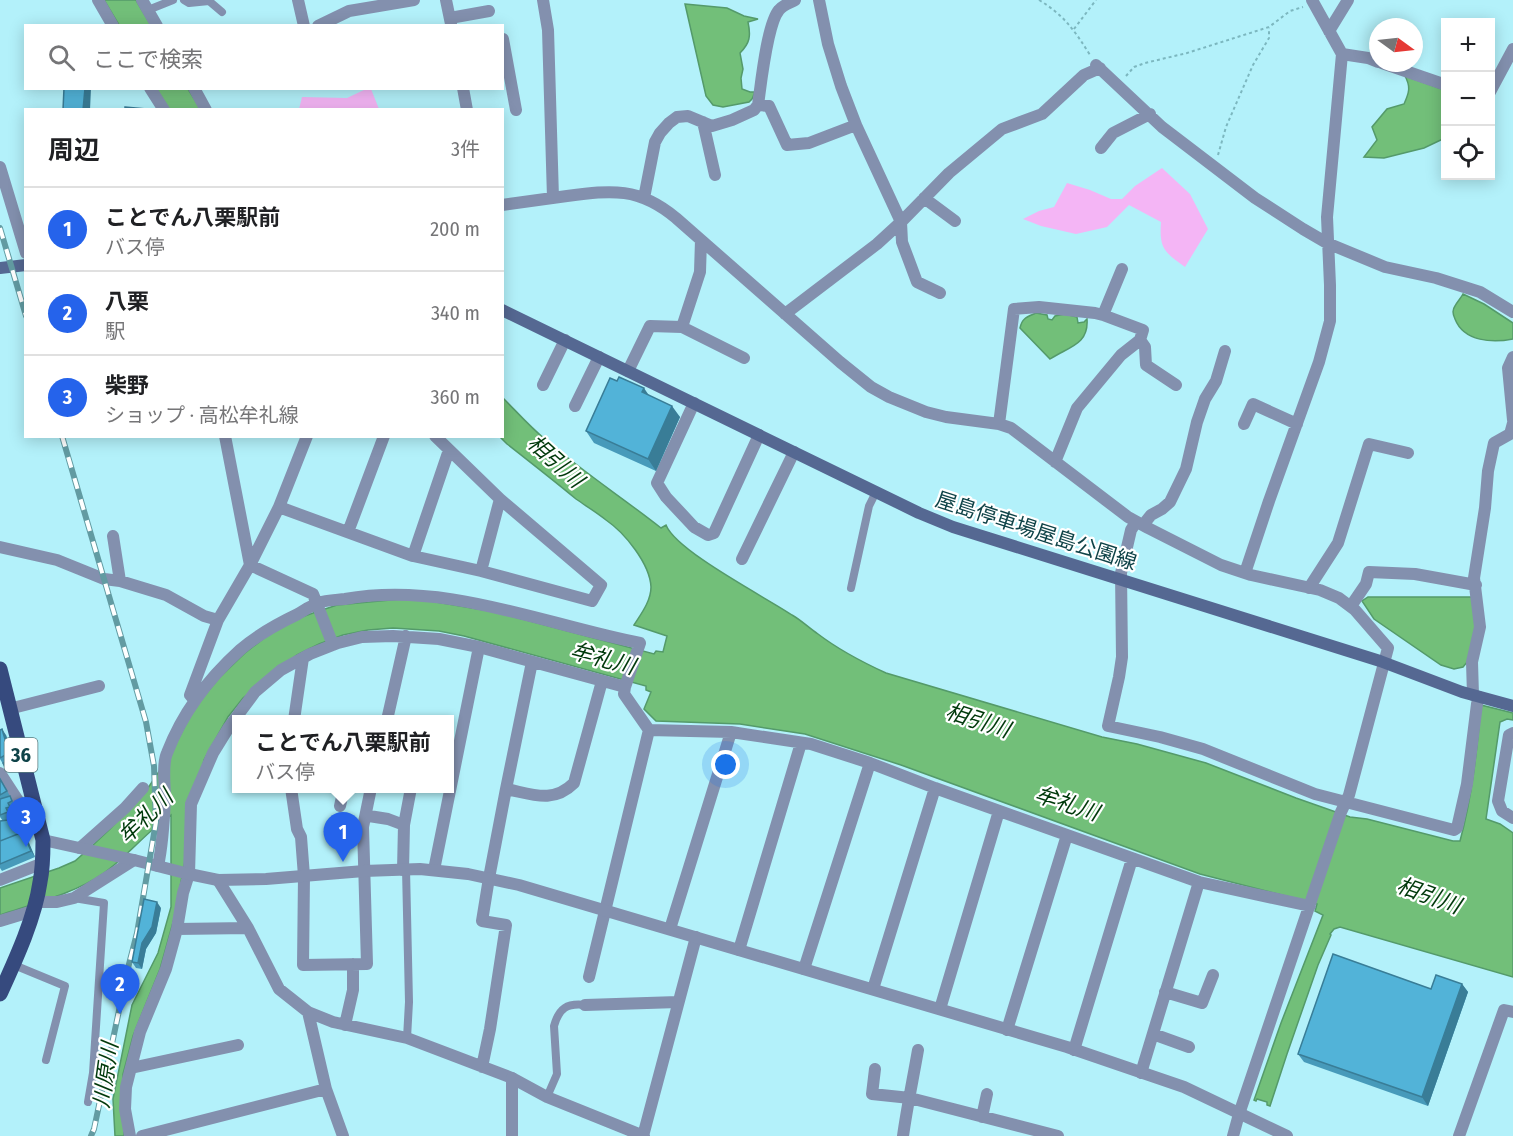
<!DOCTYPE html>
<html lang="ja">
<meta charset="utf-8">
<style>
:root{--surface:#fff;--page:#f2f2f2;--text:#202124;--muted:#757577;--line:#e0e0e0;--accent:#2563eb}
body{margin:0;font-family:"Fira Sans Condensed","Noto Sans JP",sans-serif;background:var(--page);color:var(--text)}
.controls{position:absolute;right:18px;top:18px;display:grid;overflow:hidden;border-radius:0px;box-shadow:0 3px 15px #0003}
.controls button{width:54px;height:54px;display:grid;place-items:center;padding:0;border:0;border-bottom:2px solid var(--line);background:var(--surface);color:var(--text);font:30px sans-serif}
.compass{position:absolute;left:1369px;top:18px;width:54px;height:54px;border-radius:50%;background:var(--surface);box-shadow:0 3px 15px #0003;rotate:105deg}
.you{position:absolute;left:726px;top:765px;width:21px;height:21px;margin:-15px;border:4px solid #fff;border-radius:50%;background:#1a73e8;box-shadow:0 0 0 9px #1a73e833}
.badge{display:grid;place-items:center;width:39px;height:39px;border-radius:50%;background:var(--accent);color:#fff;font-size:20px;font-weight:700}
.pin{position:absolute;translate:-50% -50px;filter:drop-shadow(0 2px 3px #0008)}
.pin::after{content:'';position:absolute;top:32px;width:21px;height:18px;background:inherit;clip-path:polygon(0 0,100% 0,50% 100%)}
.popup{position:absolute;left:232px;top:715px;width:222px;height:78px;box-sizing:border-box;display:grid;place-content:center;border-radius:0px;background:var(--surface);filter:drop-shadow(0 2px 4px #0005);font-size:20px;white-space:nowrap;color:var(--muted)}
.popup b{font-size:22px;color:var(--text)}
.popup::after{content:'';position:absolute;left:50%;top:100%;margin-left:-12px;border:12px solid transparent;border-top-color:var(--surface)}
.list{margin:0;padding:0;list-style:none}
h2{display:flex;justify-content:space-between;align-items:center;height:78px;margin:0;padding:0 24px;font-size:26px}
h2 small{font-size:20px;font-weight:400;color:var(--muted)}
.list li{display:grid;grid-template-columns:39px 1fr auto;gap:18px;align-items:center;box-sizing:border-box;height:84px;padding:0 24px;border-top:2px solid var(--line)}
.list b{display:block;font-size:22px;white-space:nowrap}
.list p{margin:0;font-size:20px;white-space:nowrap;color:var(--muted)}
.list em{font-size:20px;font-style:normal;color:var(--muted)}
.icon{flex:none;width:33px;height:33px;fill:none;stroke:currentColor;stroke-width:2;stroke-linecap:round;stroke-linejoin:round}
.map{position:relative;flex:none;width:1513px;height:1136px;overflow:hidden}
.search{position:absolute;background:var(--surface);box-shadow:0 3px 15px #0003;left:24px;top:24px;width:480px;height:66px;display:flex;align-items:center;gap:15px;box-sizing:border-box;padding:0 21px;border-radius:0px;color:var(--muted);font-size:22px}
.panel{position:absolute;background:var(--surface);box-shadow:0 3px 15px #0003;left:24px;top:108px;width:480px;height:330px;border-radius:0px}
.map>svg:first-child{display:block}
</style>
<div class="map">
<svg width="1513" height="1136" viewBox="0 0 1513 1136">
<rect width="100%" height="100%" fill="#b3f1fa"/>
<path fill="#f4b5f5" d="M366,89H371L379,109H299L302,97L347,98Z
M1162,168L1190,194L1208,229L1185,267C1164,252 1159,248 1161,222L1129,205L1107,227L1076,234L1041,226L1023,219L1039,211L1054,207L1067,183L1090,190L1111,199H1122L1135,186Z"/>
<path fill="#72bf79" stroke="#549a6a" stroke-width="1.5" d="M104,0H136L151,25H119Z
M685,4L727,8L744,16L758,19L748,22C751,36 750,43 740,53L743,69L741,78L742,89L750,92H755L752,99L749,102L723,107L713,105L706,96Z
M1405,76L1445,90V138L1424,148L1384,158L1364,157L1377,140L1372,127L1387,109L1404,104C1409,93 1411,87 1405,76Z
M156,89H188L201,109H168Z
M1463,294L1484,304L1513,323V339C1493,343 1464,342 1455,319C1453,315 1452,310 1455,306C1457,302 1461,298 1463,294Z
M1036,313L1047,315L1048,319L1052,320L1055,316L1065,314L1077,317L1078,323L1084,322L1087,319C1089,345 1068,347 1050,359L1020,328C1022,318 1027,317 1036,313Z
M503,398C517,412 530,427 546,440C583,472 623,498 661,528L666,525C676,551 765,597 792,615C801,620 809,628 818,634C839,650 862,662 886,673L1102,737L1137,744L1206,763L1296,798L1350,817L1367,819L1453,841H1460C1472,797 1477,750 1481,705L1513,713V720L1507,719L1500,722L1486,819L1500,824L1513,833V977L1340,927L1334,929L1330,934L1331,935L1318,965L1287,1054L1270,1106L1267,1105V1102L1257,1099L1256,1101L1254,1100L1281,1023L1323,915L1315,911L1317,904L1200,874L901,765L805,734L740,724L656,721L644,709L651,692L646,690V686L464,636L439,631L393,628L368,630L343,635L319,644L297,655L243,698L228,717L204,760L178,898L179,901L160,969L133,1036L123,1074L124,1136H115L113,1099L132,1005L158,953L171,907V815C147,831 128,856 104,873C76,893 33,904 0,915V888L59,868L75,861L93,845L110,829L148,788L170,755L194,708L219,678L245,653L273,631L296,619L316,612L337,605L412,598L496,612L654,654L656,651L663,652L667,636L634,625C641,614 651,601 651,587C650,564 625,533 606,520C596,512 586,506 576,499C553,480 530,462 507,444L500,437L502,436Z
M1368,597H1474L1476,628L1468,661L1463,667L1454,669L1441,665L1374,619L1362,601Z"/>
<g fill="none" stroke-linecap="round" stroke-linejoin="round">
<path stroke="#7cb7bf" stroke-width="2" stroke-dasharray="3 3" stroke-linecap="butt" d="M1039,0C1064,15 1075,31 1090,55
M1074,29L1096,0
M1126,76L1134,67L1145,63L1187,53L1269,27L1290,11L1303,7
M1218,155L1226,127L1253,65L1269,38V28"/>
<path stroke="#8390ae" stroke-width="8" d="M184,0L189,3L209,1L222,12
M148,10L173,0
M851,588L869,506L876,492
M406,869L409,1002L407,1038
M74,898L104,903L93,1073L88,1102
M14,965L65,986L46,1060
M547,1097L557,1074L554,1026C559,1008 567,1003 585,1005"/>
<path stroke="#8390ae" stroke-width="12" d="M98,0L113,26
M142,0L157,26
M298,0L304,26
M446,0L451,24
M543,0L548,30L553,198
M819,0L828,44L841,86L856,125L901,222L902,242L917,282L940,293
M450,18L489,11
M318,26L349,11L414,0
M1329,31L1348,0
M503,39L516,110
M1342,54L1368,58L1378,62
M1382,63L1446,85
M1096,65L1162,127L1255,198L1303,229L1327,243L1385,267L1436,278L1480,292L1513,312
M150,88L164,110
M194,88L206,110
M463,88L467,110
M1490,92L1513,49
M758,105L769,106L787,145L809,143L856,125
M703,122L715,175
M1101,148L1113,133L1150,114
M0,167L26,253
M644,198L655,142L660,133L669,123L677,117L688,116L712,126L732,120L754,110L758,105C761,84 767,24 779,10C783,5 790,3 795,0
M924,198L955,221
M502,205C524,202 546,199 567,196C612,190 639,187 676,218L840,362L871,387L889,397L926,412L946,417L999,424L1011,428L1128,517L1148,528L1221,565L1251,575L1320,590L1339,598L1355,610L1388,648L1349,795L1341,812L1239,1114L1233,1136
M785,314L877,244L901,222L949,173L1002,129L1042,114L1084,75L1100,68
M682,327L744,358
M1140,340L1145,347L1146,365L1176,385
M1513,357L1508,368L1513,420
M628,371L650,326L682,327L700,272L701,240
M543,385L565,340
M694,403L657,483L666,497L694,527L708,535L714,533L759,435
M575,406L599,357
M999,424L1014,309L1039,307L1095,313L1103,315L1122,269
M1244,424L1253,404L1297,424
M225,436L250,565L313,594L333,645
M1055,462L1077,408L1121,355L1140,340L1143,330L1103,315
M279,507L307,436
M1136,522L1131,530L1121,573L1122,657L1119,677L1108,726L1160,737L1203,749L1315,794L1454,830L1457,828L1467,784L1477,704L1479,697
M1143,525L1151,515L1162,509L1170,502L1186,469L1197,422L1205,399L1216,381L1225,351
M348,532L384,436
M113,536L120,581L166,595L204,616L218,620
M0,547L57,560L104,579L120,581
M413,556L449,450
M742,559L794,452
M481,571L500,499
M1245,573L1269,501L1319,362L1330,321V285L1327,217L1342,54L1312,0
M1309,588L1338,543L1369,444L1408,453
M1351,606L1366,584L1369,572L1415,574L1476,585
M1473,695L1472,662L1480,627L1474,578L1485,508L1488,471L1494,443L1510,434L1513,423
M195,701L190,695L218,620L250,565L279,507L413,556L481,571L592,601L601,585L500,499L435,436
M9,709L99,686
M294,720L303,658
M387,720L406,636
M1513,733L1509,735L1498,801L1502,811L1513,818
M0,773L30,819L38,821
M291,788L297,829L301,837L304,876L303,965L367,964L363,827L371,788
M506,789L532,662
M340,806L344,788
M366,813L369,816L388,819L404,825
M80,848L125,808L143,788
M158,866C163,843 164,821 165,798C165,786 162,764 167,753C182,714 209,678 240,650C257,635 277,624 298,614C304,610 311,606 318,603C326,600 336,600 345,599C445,581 543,624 640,643L625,687
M403,870L404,825L411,788
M434,870L479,647
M0,880L43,863
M218,880L248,928L279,989L308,1012L333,1022L407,1038L512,1078L547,1097L644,1136
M36,902H57L74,898L134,860
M0,921L33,911
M177,929L248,928
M670,929L731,732
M739,950L801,743
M804,969L870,763
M589,977L649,730
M873,989L935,788
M1165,992L1202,1003L1213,975
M585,1005L678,1002
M940,1009L999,811
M308,1012L326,1089L343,1136
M345,1025L353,990V964
M1007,1030L1067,835
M1153,1034L1189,1047
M1074,1050L1132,859
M482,1067L490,1029L506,925L482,921L489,878L506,789C532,794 553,804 574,783L602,681
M131,1068L238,1045
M875,1069L872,1094L910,1098L1058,1136
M1141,1073L1199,882
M982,1117L987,1094
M130,1136L125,1109L126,1087L140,1032L166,969L177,929L183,893L189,874L191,804L213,753L229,727L255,692L281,670L310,654L338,643L362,637L393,636L439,639L479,647L625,687L624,694L649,730L731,732L811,744L870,763L935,788L1199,882L1310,906
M142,1136L326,1089
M643,1136L696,937
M903,1136C907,1107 913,1079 918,1050
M1459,1136L1504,1010L1513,1012"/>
<path stroke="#8390ae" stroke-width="12" d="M43,840L134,860L189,874L218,880L266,879L364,871L420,869L468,874L519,885L1067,1047L1184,1087L1287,1136
M512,1078V1136"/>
<path stroke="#556892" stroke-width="12" d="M0,268L26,265
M502,310L919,513L953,527L1380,661L1462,692L1513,706"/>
<path stroke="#364a7e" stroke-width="15" d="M0,669L43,840C43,854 43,868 40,882C35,918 15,961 0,994"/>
<g stroke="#629ba2" stroke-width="6">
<path id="rail" d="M0,228L26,316
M62,436L146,722L154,766L156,822L137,933L128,968L94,1129L91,1136"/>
</g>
<use href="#rail" stroke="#fff" stroke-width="4" stroke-dasharray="11" stroke-linecap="butt"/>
</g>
<path fill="#479aba" d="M650,396L680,417L656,471L594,443L586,431Z
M6,735L13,758L8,762L12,770L8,772L0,759Z
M0,778L16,807L12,808L14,812L10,814L12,818L18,815L20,818L27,835L25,836L35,857L2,871L0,868V821H3L0,817Z
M161,908L156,933L146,949L142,969L136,968L132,962Z
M1462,984L1468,992L1428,1106L1304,1062L1298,1054L1431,989Z"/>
<path fill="#397d97" d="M85,88H91L90,110H83Z
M644,388L652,400L642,392Z
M672,406L680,417L656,471L648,459Z
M2,729L6,735L13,758L9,753Z
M23,832L27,838L35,857L31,851Z
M157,902L161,908L156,933L146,949L142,969L138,963L142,943Z
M1462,984L1468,992L1428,1106L1422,1097Z"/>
<path fill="#52b3d8" stroke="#397d97" stroke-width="1.5" d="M64,88H85L83,110H63Z
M125,107L146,109V110H125Z
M619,377L644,388L642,392L672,406L648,459L586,431L610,378L617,381Z
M2,729L9,753L0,758V730Z
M7,761L10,767L6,769L3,763Z
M0,779L7,791L0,795Z
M10,796L12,801L8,803L10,807L6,808L8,812L0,815V799Z
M18,815L25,832L23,833V832L0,841V821L8,820Z
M23,832L31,851L0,864V841Z
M144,899L157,902L152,927L142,943L138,963L132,962Z
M1333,954L1431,989L1436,975L1462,984L1422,1097L1298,1054Z"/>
<g text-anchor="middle" stroke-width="4.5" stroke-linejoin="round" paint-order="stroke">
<rect fill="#fff" stroke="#577b7f" stroke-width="1.5" x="4.5" y="738" width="33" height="34" rx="4.5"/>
<g font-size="20" font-weight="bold" fill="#0f4348">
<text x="21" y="762">36</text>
</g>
<g font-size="21" fill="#0f4348" stroke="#fff">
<text transform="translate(1036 531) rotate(18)" y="7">屋島停車場屋島公園線</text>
</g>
<g font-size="22" font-style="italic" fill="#00390b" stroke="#fff">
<text transform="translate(556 461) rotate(42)" y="8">相引川</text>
<text transform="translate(603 658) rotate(15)" y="8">牟礼川</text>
<text transform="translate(978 720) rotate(18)" y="8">相引川</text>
<text transform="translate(1067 803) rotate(18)" y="8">牟礼川</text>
<text transform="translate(145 816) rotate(-44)" y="8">牟礼川</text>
<text transform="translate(1429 895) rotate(20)" y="8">相引川</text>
<text transform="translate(105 1075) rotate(-82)" y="8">川原川</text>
</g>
</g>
</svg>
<div class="controls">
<button>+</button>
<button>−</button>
<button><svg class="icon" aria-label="locate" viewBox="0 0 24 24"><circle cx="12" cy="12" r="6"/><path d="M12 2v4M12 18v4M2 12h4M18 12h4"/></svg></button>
</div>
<svg class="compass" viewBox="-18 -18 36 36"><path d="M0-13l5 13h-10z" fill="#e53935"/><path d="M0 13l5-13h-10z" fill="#757577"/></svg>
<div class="you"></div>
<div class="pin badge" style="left:343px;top:862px">1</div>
<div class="popup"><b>ことでん八栗駅前</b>バス停</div>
<div class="pin badge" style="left:120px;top:1014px">2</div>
<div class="pin badge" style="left:26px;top:847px">3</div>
<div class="search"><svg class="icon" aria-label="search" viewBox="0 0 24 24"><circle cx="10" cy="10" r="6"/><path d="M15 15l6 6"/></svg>ここで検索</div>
<section class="panel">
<h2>周辺<small>3件</small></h2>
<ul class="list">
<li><span class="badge">1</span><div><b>ことでん八栗駅前</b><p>バス停</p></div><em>200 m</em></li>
<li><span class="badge">2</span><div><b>八栗</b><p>駅</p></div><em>340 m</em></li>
<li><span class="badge">3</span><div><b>柴野</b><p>ショップ · 高松牟礼線</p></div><em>360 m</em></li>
</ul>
</section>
</div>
